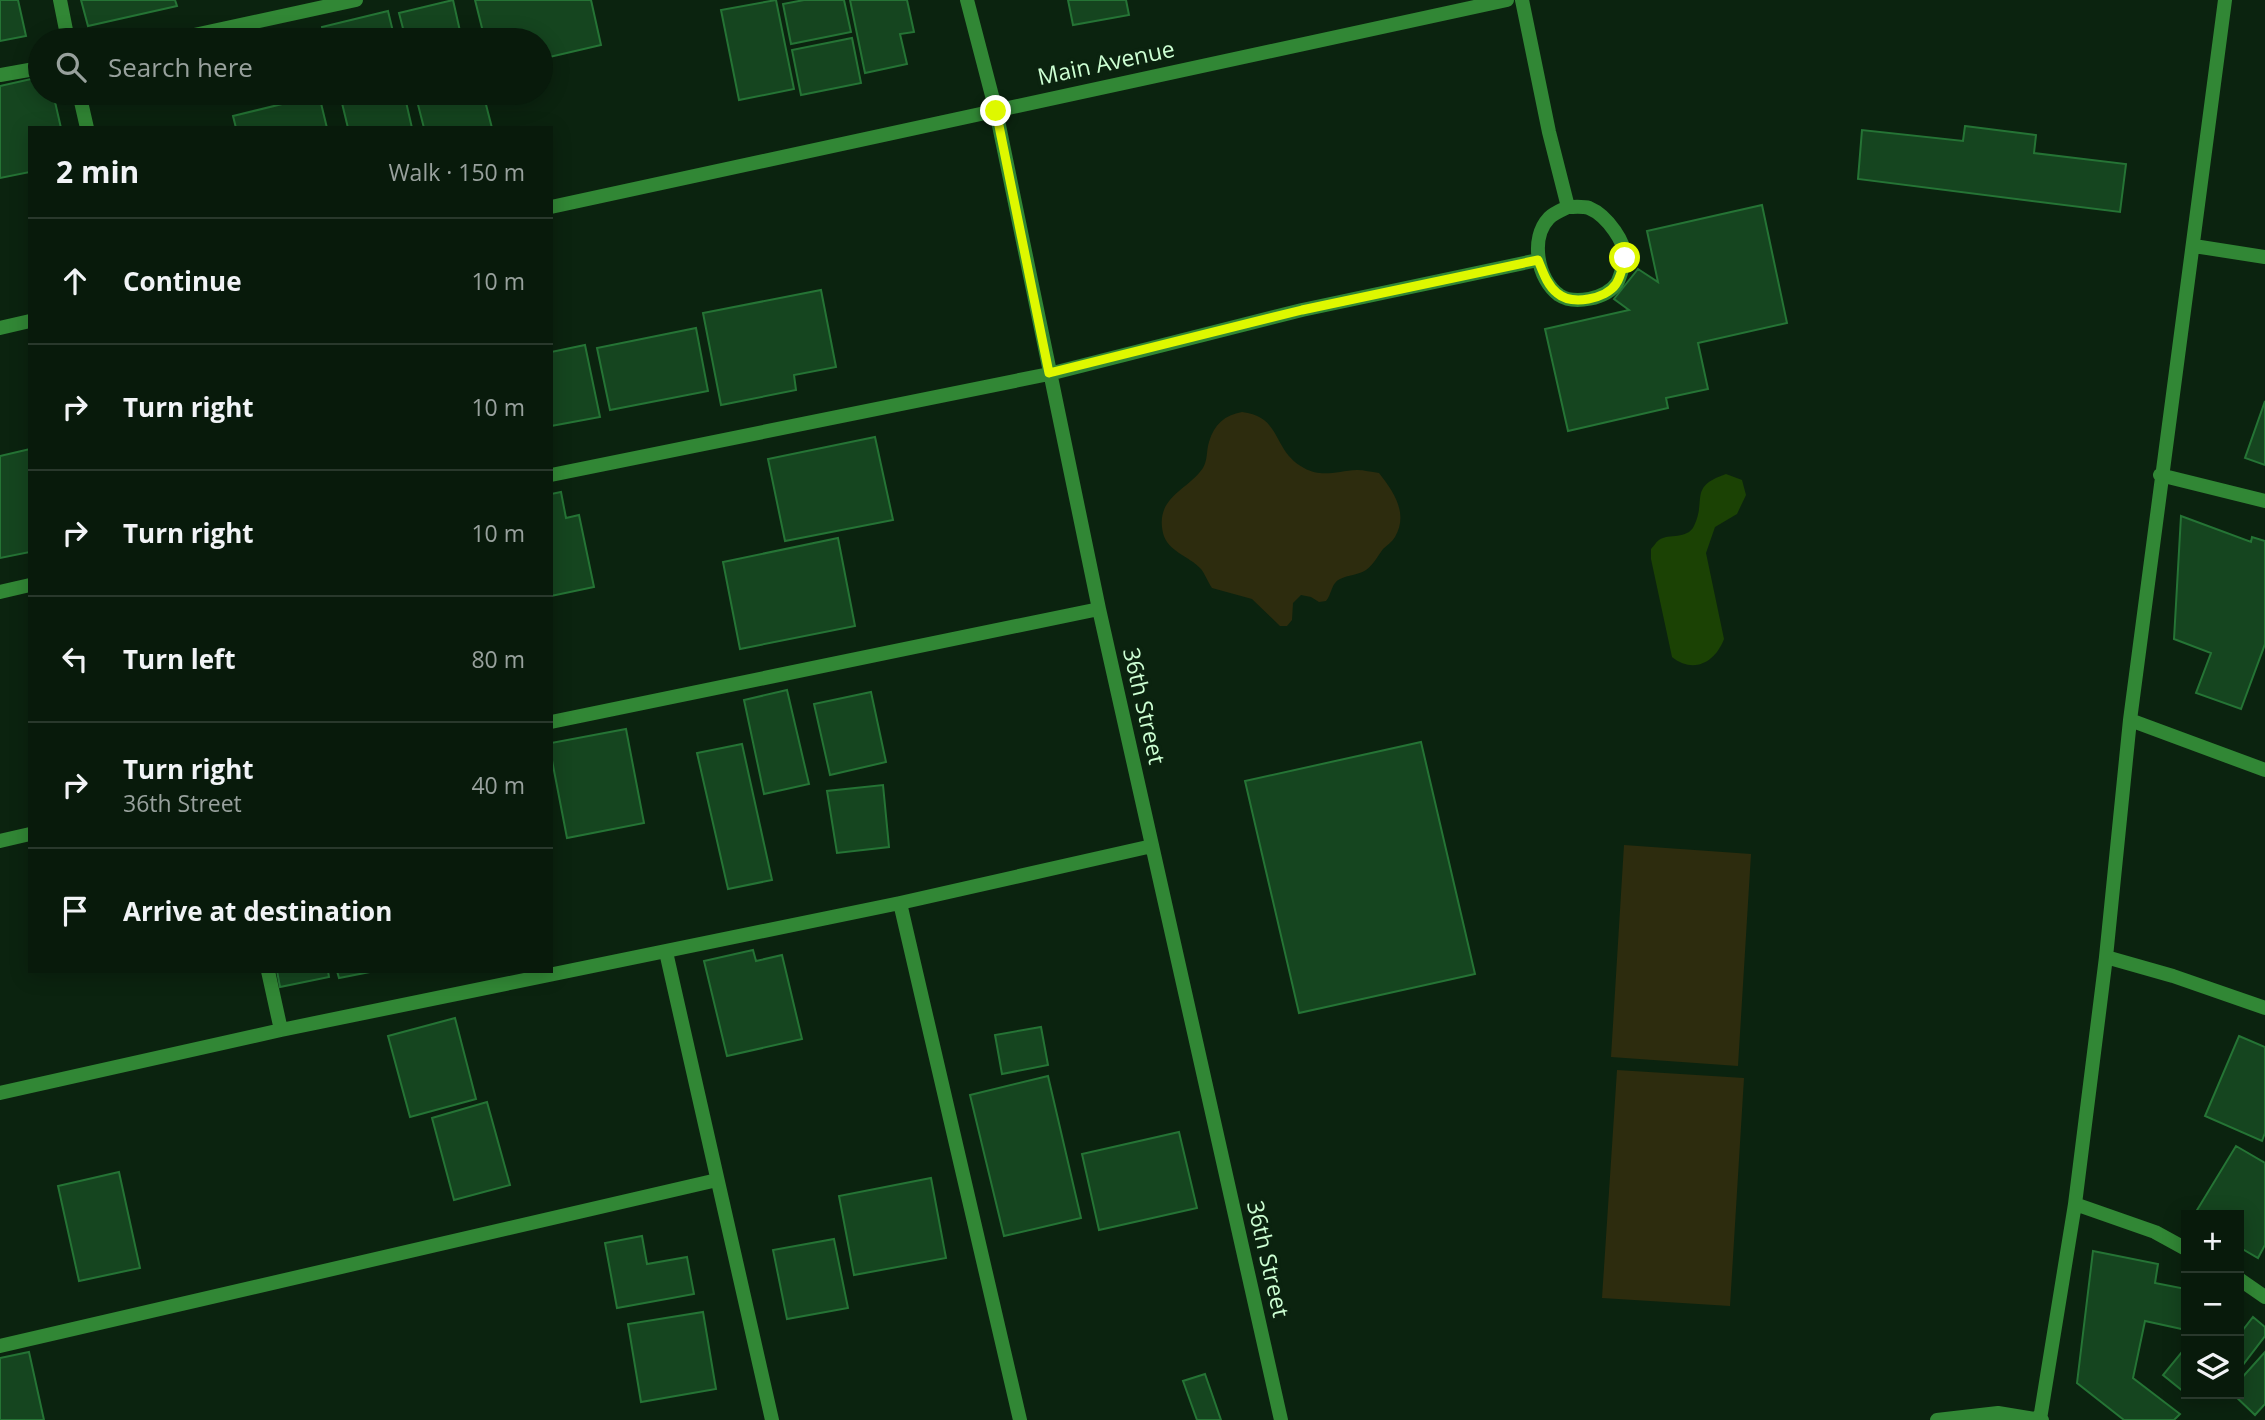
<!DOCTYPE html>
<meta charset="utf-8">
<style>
:root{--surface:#081a0b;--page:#162719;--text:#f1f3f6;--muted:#98a19d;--line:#29382c}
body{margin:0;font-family:"Open Sans",sans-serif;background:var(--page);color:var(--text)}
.controls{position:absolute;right:21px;bottom:21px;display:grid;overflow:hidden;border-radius:0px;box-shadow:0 4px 18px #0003}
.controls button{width:63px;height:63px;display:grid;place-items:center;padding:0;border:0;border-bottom:2px solid var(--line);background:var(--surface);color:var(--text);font:35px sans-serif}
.stop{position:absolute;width:21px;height:21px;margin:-16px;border:5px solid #def800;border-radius:50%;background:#fff}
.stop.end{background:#def800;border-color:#fff;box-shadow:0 2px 7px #0008}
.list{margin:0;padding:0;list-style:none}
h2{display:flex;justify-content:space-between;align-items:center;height:91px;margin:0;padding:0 28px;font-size:30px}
h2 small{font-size:23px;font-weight:400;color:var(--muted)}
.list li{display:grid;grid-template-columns:46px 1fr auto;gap:21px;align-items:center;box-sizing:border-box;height:126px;padding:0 28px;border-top:2px solid var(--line)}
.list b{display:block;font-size:26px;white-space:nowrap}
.list p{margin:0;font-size:23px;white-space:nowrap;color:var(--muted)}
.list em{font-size:23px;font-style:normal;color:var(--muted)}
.icon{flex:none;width:38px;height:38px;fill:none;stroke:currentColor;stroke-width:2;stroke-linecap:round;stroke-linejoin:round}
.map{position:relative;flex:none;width:2265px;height:1420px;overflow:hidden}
.search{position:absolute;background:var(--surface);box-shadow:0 4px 18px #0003;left:28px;top:28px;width:525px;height:77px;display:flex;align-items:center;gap:18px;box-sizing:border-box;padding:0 24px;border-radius:38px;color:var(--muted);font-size:26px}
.panel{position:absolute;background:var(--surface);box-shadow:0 4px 18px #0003;left:28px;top:126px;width:525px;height:847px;border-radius:0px}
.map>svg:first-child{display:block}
</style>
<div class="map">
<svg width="2265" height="1420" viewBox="0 0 2265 1420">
<rect width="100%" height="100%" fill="#0b230f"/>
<path fill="#2d2c0e" d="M1242,412C1283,417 1271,450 1304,468C1322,478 1337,471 1357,470C1364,470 1371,472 1379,473C1393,491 1409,513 1395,537C1392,542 1387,545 1383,549C1377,557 1374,564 1366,570C1358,575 1348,575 1340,579C1331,583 1332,594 1326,601L1319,602L1311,597L1301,595L1293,603L1292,620L1287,626H1280L1252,599L1212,588C1208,582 1205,574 1201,569C1188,555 1168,552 1163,533C1155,497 1187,491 1203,468C1208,459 1206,452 1209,442C1214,424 1225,415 1242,412Z
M1624,845L1751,854L1738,1066L1611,1057Z
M1617,1070L1744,1078L1730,1306L1602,1298Z"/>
<path fill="#1b4204" d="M1726,474L1742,480L1746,495L1737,514L1715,527L1706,553L1724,639C1715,663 1693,674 1672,657L1651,559V549C1654,546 1656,542 1659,540C1669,533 1687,540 1694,526C1707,499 1688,487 1726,474Z"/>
<path fill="#15451f" stroke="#257435" stroke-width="2" d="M0,0H18L26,36L0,41Z
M81,0H175L177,6L88,26Z
M453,0L462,40H406L399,13Z
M475,0H591L601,45L541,59V40H485Z
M776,0L794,89L739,100L721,10Z
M804,0H844L851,32L791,44L783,4Z
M850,0H907L914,32L900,34L907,64L865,73Z
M1068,0H1126L1129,15L1073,25Z
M388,11L395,40H325L322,27Z
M852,38L861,83L801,95L792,50Z
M40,77V93H53L61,128H30V172L0,178V86Z
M367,93H404L412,128H348L341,99Z
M415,93H483L492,128H424Z
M319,95L327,128H236L233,116Z
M1965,126L2036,135L2034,153L2126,164L2120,212L1858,179L1862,130L1963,141Z
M1762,205L1787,323L1698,343L1708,389L1666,398L1668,408L1568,431L1545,329L1629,310L1614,299L1638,269L1658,282L1647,231Z
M821,290L836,367L794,375L796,390L721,405L703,313Z
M696,328L708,391L610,410L597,348Z
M585,345L600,417L551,426V352Z
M2265,401V465L2245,458Z
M875,437L893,520L785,541L768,459Z
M30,449V552L0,558V456Z
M561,492L566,518L579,515L594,587L551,596V494Z
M2181,516L2251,542L2252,537L2265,541V644L2241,709L2196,693L2211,653L2174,639Z
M838,538L855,626L740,649L723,562Z
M787,690L809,784L764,794L744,700Z
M871,692L886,762L830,775L814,704Z
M626,729L644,823L567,838L551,755V743Z
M1421,742L1475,974L1299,1013L1245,781Z
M742,744L772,880L728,889L697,753Z
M883,785L889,847L837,853L827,791Z
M753,950L756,961L782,955L802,1039L727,1056L704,961Z
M277,971H328L329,977L280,987Z
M337,971H375L339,978Z
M455,1018L476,1099L410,1117L388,1036Z
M1041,1027L1048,1065L1002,1074L995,1035Z
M2239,1036L2265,1047V1133L2262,1141L2205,1116Z
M1048,1076L1081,1218L1004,1236L970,1095Z
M487,1102L510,1185L454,1200L432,1118Z
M1179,1132L1197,1208L1099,1230L1082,1154Z
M2236,1146L2265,1163V1245L2258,1258L2239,1247V1215H2194Z
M119,1172L140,1268L79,1281L58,1186Z
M931,1178L946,1258L854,1275L839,1196Z
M642,1236L647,1264L687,1257L694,1294L617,1308L605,1243Z
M834,1239L848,1308L787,1319L773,1250Z
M2093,1251L2158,1264L2155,1283L2186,1289V1330L2145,1321L2133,1378L2180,1414L2174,1420H2124L2077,1383Z
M703,1312L716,1389L641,1402L628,1324Z
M2253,1317L2265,1327V1336L2239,1370V1335Z
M2186,1347V1389L2184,1392L2163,1375Z
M29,1352L44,1420H0V1358Z
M2265,1352V1404L2255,1415L2233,1394H2239V1381Z
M1205,1374L1221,1420H1197L1183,1381Z"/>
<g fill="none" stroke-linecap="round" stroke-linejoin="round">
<path stroke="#318735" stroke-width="14" d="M60,0L68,40
M967,0L996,111L1099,609L1281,1420
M1522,0L1549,132L1568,207
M171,40L356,0
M0,75L40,68
M79,93L87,128
M551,207L1507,0
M1568,207C1574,207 1583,206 1589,208C1606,215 1629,244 1624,263C1622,269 1620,278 1617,283C1606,299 1574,305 1559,295C1537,279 1530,238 1549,218C1554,213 1562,210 1568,207Z
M2194,246L2265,257
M0,328L30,321
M551,475L1049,374L1302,310L1538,260
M2160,475L2265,501
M0,592L30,585
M2130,720L2265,770
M551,722L1099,609
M0,841L30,834
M900,903L1020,1420
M666,952L772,1420
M2106,957L2173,976L2265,1008
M268,971L281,1030
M0,1093L281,1030L900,903L1152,846
M2075,1204L2155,1232L2186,1249
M2239,1279L2265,1297
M0,1346L717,1180
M2040,1419L2075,1204L2106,957L2130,720L2225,0
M1937,1420L1998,1413L2042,1420"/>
</g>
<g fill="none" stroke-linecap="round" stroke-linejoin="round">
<path stroke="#def800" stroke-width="9" d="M996,111L1049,373L1302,310L1538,260C1543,272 1547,285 1557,293C1572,306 1606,299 1616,284C1621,277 1623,265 1625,258"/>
</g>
<g text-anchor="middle" stroke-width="7" stroke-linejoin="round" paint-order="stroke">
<g font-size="23" fill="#cdffd3" stroke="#0b230f">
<text transform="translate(1106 63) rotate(-12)" y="8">Main Avenue</text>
<text transform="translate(1144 706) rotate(77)" y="8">36th Street</text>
<text transform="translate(1268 1259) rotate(77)" y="8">36th Street</text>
</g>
</g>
</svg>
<div class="controls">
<button>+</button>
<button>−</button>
<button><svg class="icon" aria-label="layers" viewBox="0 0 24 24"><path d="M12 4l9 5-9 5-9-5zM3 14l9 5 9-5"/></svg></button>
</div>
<div class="stop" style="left:1625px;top:258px"></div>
<div class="stop end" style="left:996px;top:111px"></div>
<div class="search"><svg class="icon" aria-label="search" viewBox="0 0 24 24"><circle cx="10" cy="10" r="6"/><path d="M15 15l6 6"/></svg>Search here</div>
<section class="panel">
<h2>2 min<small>Walk · 150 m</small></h2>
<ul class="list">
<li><svg class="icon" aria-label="ahead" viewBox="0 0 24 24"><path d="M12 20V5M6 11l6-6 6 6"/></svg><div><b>Continue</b></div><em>10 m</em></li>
<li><svg class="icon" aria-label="right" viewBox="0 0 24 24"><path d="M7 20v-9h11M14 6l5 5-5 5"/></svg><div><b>Turn right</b></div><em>10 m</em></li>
<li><svg class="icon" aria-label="right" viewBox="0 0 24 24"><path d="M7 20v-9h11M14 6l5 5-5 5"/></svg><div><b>Turn right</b></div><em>10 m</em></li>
<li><svg class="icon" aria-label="left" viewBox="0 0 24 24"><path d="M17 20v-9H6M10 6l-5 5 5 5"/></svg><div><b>Turn left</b></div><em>80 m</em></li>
<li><svg class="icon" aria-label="right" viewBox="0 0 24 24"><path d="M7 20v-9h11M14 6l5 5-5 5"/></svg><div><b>Turn right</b><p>36th Street</p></div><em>40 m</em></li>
<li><svg class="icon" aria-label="arrive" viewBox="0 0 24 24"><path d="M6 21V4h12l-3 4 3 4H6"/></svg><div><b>Arrive at destination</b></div></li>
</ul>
</section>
</div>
